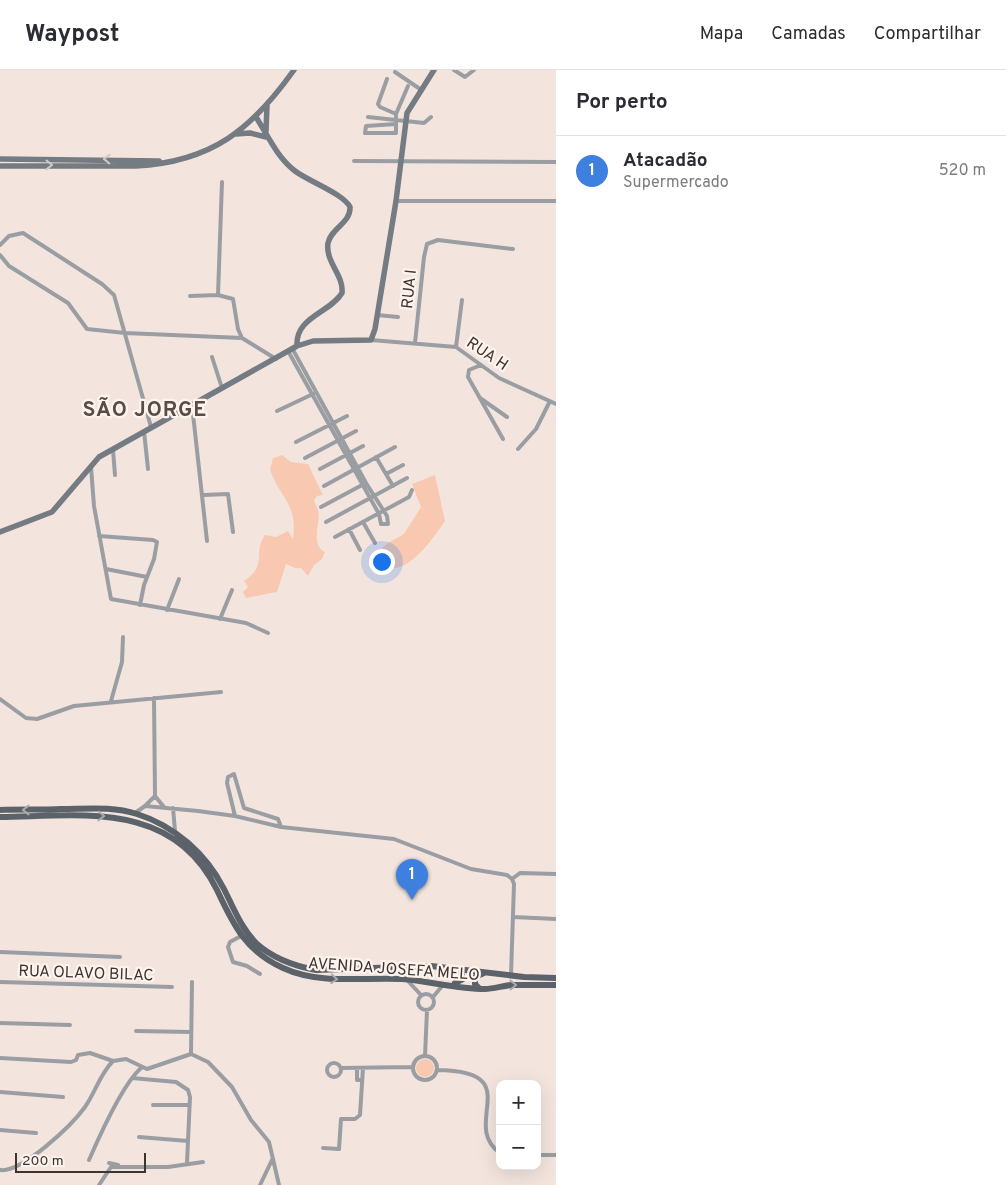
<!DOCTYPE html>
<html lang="pt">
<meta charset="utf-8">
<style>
:root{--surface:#fff;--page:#f7f7f7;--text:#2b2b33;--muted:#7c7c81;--line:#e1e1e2;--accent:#ea580c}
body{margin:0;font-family:Overpass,sans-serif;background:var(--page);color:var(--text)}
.controls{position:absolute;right:15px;bottom:15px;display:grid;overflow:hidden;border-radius:10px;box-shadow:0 5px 20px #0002}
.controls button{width:45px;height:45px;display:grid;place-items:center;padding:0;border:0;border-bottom:1px solid var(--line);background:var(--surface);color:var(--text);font:25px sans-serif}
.scale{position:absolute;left:15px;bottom:12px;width:131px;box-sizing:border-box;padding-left:5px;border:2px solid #3b3532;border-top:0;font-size:14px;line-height:18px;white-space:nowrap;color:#3b3532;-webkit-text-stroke:4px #fff3ed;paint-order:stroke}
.you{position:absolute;left:381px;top:491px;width:18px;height:18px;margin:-12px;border:4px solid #fff;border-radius:50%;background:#1a73e8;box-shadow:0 0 0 8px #1a73e833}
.badge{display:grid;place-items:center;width:32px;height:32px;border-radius:50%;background:var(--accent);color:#fff;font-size:16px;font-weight:700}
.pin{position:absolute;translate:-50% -41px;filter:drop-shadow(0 1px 2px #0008)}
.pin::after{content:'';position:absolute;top:26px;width:18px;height:15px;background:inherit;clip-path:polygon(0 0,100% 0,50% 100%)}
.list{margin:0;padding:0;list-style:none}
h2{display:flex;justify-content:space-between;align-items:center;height:65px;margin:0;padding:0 20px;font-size:21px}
h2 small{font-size:16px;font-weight:400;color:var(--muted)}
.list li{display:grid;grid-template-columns:32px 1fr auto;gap:15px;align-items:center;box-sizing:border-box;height:70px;padding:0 20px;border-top:1px solid var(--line)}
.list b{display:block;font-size:19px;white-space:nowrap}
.list p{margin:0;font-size:16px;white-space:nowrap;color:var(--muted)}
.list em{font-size:16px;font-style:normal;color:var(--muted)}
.map{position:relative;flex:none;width:556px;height:1115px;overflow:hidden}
header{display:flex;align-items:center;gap:30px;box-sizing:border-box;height:70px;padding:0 25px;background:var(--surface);border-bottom:1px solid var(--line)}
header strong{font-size:24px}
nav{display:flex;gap:28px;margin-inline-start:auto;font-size:18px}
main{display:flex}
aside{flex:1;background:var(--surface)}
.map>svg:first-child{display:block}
</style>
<header>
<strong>Waypost</strong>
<nav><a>Mapa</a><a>Camadas</a><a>Compartilhar</a></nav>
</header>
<main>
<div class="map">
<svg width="556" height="1115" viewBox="0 0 556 1115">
<rect width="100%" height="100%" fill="#f3e5de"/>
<path fill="#f8c9b0" d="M282,385L291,392L308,394L323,425L317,426L314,430C315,435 319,440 319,445C318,456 312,476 325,482L322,489L314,495L308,506L301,498H295L286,494L277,522L246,528L243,522L248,517L244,511C269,494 252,483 265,465L276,467L288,461L293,469C298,434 280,428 270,400L273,388Z
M435,405L445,451C434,467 409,505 386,497L379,481L388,473L404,464L421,437L412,414Z
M416 998a9 9 0 1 1 18 0a9 9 0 1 1-18 0Z"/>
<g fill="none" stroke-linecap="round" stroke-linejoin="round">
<path stroke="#9a9ea3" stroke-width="4" d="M454,0L465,7L474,0
M395,2L420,19
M387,9L378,34L380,37L396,44
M368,47L424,53L431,47
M396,54L366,56L365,63H396V44L408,16
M354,91L556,92
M396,131H556
M0,175L9,166L23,163L102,214L114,225L151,357
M0,185L9,196L68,233L87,259L125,263L242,268L276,289
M218,225L222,112
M190,226L218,225L233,229L238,259L242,268
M377,245L398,247
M371,270L456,277L499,308L556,334
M415,273L424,187L427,174L438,170L513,179
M456,277L462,230
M288,281L379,444L381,454H388L387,446L366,413L292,278
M212,287L222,318
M481,295L469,300L468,307L503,369
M480,328L507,347
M192,335L207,471
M277,341L313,324
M144,361L148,399
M296,372L347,346
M518,379L536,359L550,331
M113,380L115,405
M376,387L393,416
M305,388L356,361
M91,397L94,436L111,529L246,553L268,563
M320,399L363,376
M386,404L403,395
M324,416L395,377
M204,425L228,424L233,462
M321,437L364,414
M326,452L407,408
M363,452L375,473
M349,459L360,480
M99,466L153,470L157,472L154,489L144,515L140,535
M335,467L409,427L412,420
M106,499L147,507
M167,540L179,509
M220,549L232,520
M154,628L155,726L164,737
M0,629L26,648L37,649L74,636L221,622
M111,631L122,592L123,567
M145,736L155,726
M173,738L175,761
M135,743L145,736L198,741L235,746L281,757L394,769L471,799L507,805L512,809L514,814L511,905
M235,746L227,713L228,707L234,704L244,738L278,749L281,757
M512,809L520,803L556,804
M513,847L556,849
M241,866L230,872L228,877L233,892L247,896L260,904
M0,882L120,887
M407,910L421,925
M0,912L172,917
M418 932a8 8 0 1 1 16 0a8 8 0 1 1-16 0Z
M433,927L443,915
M0,953L70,955
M136,961L191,962
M191,984L192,912
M413 998a12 12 0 1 1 24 0a12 12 0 1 1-24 0Z
M425,986L427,940
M0,988L71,992L76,990L78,985L90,983L113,991
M327 1000a7 7 0 1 1 14 0a7 7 0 1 1-14 0Z
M341,998L412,997
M357,998V1010H362
M437,1000C529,1001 459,1054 500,1083
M132,1008L176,1012L188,1020L190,1027L187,1093
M0,1022L63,1027
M153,1035H189
M0,1060L36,1063
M139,1067L188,1071
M323,1078L339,1079L341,1049H355L360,1045L363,998
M537,1085H556
M89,1090C99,1067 123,1014 141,998
M109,1093L118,1095
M0,1100C22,1103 72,1055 85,1037C96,1021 100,1004 113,991L126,989L147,999L191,984L208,992L232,1017L251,1050L269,1072L279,1115
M99,1115L111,1097H168L203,1092
M260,1115L272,1090"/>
<path stroke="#757b82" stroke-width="5.5" d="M256,47C268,66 277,87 295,101C308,111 344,124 350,137C351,153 331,158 328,173C325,192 344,205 342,223C330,243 295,247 297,276
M266,61L267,36
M236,64L250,63L266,67
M0,89L159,91
M0,96H136C212,92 252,59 294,0
M0,462L52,442L99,387L297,276L313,271L371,270L375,259L396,131L407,43L434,0"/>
<path stroke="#5b626a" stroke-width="6" d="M0,740C20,739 41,740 61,739C86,739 112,736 137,744C175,756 206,784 224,819C234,839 241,858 257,874C274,889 294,896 316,900L431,896L524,907L556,908
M0,747C82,746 173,730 217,820C233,854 245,881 283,898C320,915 362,907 402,909C429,911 457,919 485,919C493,919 502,916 511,915C526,915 541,915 556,915
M455,913L463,909L460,899
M479,918L475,914V907L484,903"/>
</g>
<defs><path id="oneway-chevron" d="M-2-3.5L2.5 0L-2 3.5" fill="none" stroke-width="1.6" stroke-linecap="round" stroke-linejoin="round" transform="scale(1.25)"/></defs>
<g stroke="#cfc9c8">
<use href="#oneway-chevron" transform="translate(107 89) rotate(-178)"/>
<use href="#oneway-chevron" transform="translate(49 95) rotate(1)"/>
</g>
<g stroke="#adaaac">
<use href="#oneway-chevron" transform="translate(26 740) rotate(180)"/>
<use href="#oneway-chevron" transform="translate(101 746) rotate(1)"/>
<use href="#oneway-chevron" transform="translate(334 909) rotate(4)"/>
<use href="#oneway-chevron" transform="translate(513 915) rotate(-1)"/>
</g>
<g text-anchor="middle" stroke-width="4.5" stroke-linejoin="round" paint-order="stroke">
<g font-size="16" fill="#3b3532" stroke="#fff3ed">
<text transform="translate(408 219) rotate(-84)" y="6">RUA I</text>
<text transform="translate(488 283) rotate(34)" y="6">RUA H</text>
<text transform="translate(394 898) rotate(4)" y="6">AVENIDA JOSEFA MELO</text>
<text transform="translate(86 902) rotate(2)" y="6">RUA OLAVO BILAC</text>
</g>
<g font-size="21" font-weight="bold" letter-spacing="1" fill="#594d47" stroke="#fff3ed">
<text x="145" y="346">SÃO JORGE</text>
</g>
</g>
</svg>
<div class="controls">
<button>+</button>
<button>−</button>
</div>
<div class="scale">200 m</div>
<div class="you"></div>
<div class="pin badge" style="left:412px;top:830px;background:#3f7fe0">1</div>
</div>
<aside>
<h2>Por perto<small></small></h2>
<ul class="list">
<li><span class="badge" style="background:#3f7fe0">1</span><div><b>Atacadão</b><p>Supermercado</p></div><em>520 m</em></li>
</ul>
</aside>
</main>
